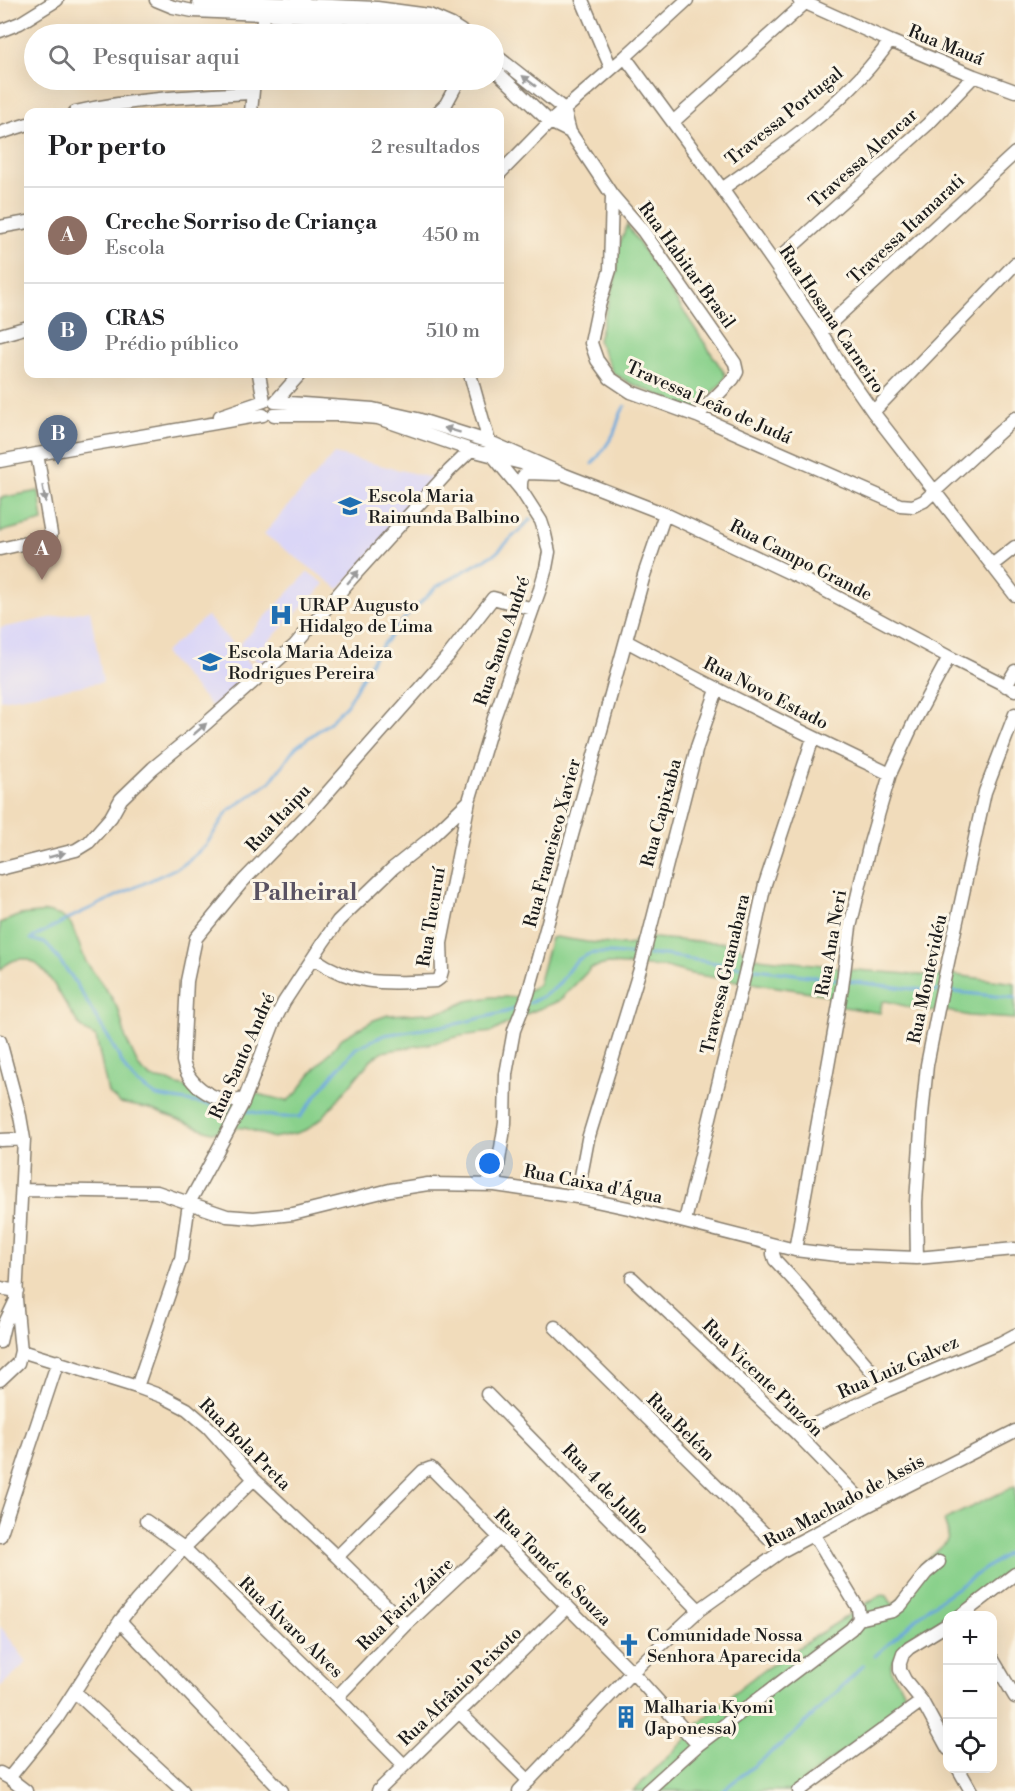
<!DOCTYPE html>
<html lang="pt">
<meta charset="utf-8">
<style>
:root{--surface:#fff;--page:#f6f6f6;--text:#202124;--muted:#757577;--line:#e0e0e0;--accent:#1f6fb2}
body{margin:0;font-family:"Libre Bodoni",serif;background:var(--page);color:var(--text)}
.controls{position:absolute;right:18px;bottom:18px;display:grid;overflow:hidden;border-radius:12px;box-shadow:0 6px 24px #0002}
.controls button{width:54px;height:54px;display:grid;place-items:center;padding:0;border:0;border-bottom:2px solid var(--line);background:var(--surface);color:var(--text);font:30px sans-serif}
.you{position:absolute;left:490px;top:1164px;width:21px;height:21px;margin:-15px;border:4px solid #fff;border-radius:50%;background:#1a73e8;box-shadow:0 0 0 9px #1a73e833}
.badge{display:grid;place-items:center;width:39px;height:39px;border-radius:50%;background:var(--accent);color:#fff;font-size:20px;font-weight:700}
.pin{position:absolute;translate:-50% -50px;filter:drop-shadow(0 2px 3px #0008)}
.pin::after{content:'';position:absolute;top:32px;width:21px;height:18px;background:inherit;clip-path:polygon(0 0,100% 0,50% 100%)}
.list{margin:0;padding:0;list-style:none}
h2{display:flex;justify-content:space-between;align-items:center;height:78px;margin:0;padding:0 24px;font-size:26px}
h2 small{font-size:20px;font-weight:400;color:var(--muted)}
.list li{display:grid;grid-template-columns:39px 1fr auto;gap:18px;align-items:center;box-sizing:border-box;height:96px;padding:0 24px;border-top:2px solid var(--line)}
.list b{display:block;font-size:22px;white-space:nowrap}
.list p{margin:0;font-size:20px;white-space:nowrap;color:var(--muted)}
.list em{font-size:20px;font-style:normal;color:var(--muted)}
.icon{flex:none;width:33px;height:33px;fill:none;stroke:currentColor;stroke-width:2;stroke-linecap:round;stroke-linejoin:round}
.map{position:relative;flex:none;width:1015px;height:1791px;overflow:hidden}
.search{position:absolute;background:var(--surface);box-shadow:0 6px 24px #0002;left:24px;top:24px;width:480px;height:66px;display:flex;align-items:center;gap:15px;box-sizing:border-box;padding:0 21px;border-radius:33px;color:var(--muted);font-size:22px}
.panel{position:absolute;background:var(--surface);box-shadow:0 6px 24px #0002;left:24px;top:108px;width:480px;height:270px;border-radius:12px}
.map>svg:first-child{display:block}
</style>
<div class="map">
<svg width="1015" height="1791" viewBox="0 0 1015 1791">
<rect width="100%" height="100%" fill="#fcf5e5"/>
<filter id="ink" filterUnits="userSpaceOnUse"><feTurbulence type="fractalNoise" baseFrequency=".0167" numOctaves="2"/><feDisplacementMap in="SourceGraphic" scale="12" xChannelSelector="R" yChannelSelector="G"/><feConvolveMatrix kernelMatrix="1 2 1 2 8 2 1 2 1" color-interpolation-filters="sRGB"/></filter>
<filter id="wash" filterUnits="userSpaceOnUse"><feTurbulence type="fractalNoise" baseFrequency=".008" numOctaves="4" result="noise"/><feDisplacementMap in="SourceGraphic" scale="24" xChannelSelector="R" yChannelSelector="G"/><feGaussianBlur stdDeviation="1.35" result="paint"/><feColorMatrix in="noise" values="0 0 0 0 0 0 0 0 0 0 0 0 0 0 0 0 0 1.4 0 .05"/><feComposite in="paint" operator="in"/></filter>
<g filter="url(#wash)">
<rect width="100%" height="100%" fill="#f1dcbb"/>
<path fill="#dad6f7" d="M334,454L437,479L339,589L264,534Z
M308,572L325,584L261,649L269,659L261,665L239,645Z
M90,610L103,682L0,700V628Z
M207,616L256,670L213,708L164,653Z
M0,1626L27,1662L0,1687Z"/>
<path fill="#8ad18c" stroke="#537654" stroke-width="1.5" d="M627,225L725,374L724,381L697,408L687,407L630,383L613,373L598,340L617,272L619,246Z
M39,491L43,521L0,532V498Z
M47,912L61,916L71,924L86,962L110,995L119,1011L126,1039L139,1067L151,1078L169,1081L175,1084L211,1094L227,1096L253,1093L287,1101L297,1093L308,1077L342,1038L374,1020L388,1015L428,1013L448,1010L467,1001L492,997H517L538,985L551,938L556,937L587,942L626,945L632,944L635,940L642,937L690,941L736,943L749,957L831,966L844,969L933,976L954,975L1015,983V1019L969,1016L947,1011H924L886,1001L882,1002L880,1013L844,1007L824,994L691,974L666,967L607,964L591,968L559,1001L521,1016L492,1032L460,1036L434,1043L382,1052L370,1061L323,1117L308,1129L297,1133L273,1138L245,1128L231,1127L219,1132H211L150,1109L120,1103L108,1093L96,1037C93,1035 87,1033 84,1030C62,1011 41,929 0,970V923L20,915Z
M1015,1486V1564C1001,1576 986,1588 972,1599C953,1613 903,1642 893,1662C884,1679 914,1683 901,1707L790,1791H633L684,1741L697,1725L741,1687L762,1671L875,1598L882,1595L887,1596L892,1604H895C907,1591 914,1573 926,1560C932,1554 943,1548 947,1540C950,1534 946,1527 944,1521L946,1519Z"/>
<g fill="none" stroke-linecap="round" stroke-linejoin="round">
<path stroke="#6ba8dc" stroke-width="3" d="M468,2V0
M592,464C600,455 607,445 613,435C618,425 618,415 625,406
M32,938L76,915L183,865L206,845L228,811L270,782L296,747L330,722L347,704L375,655L403,620L436,587L496,553L531,519
M31,939L47,944L72,977L108,1037L127,1072L136,1082L156,1096L235,1109
M648,955H664L742,967
M749,968L840,980
M847,981L913,989L939,991
M945,991L1015,998
M529,1003C538,999 550,993 557,986C568,973 571,960 590,954C599,951 630,955 641,955
M242,1110L278,1117H300L330,1078L356,1048L384,1035L456,1024L506,1012L520,1006
M875,1656L928,1608L1015,1548
M722,1791L793,1735L864,1665"/>
</g>
</g>
<g filter="url(#ink)">
<g fill="none" stroke-linecap="round" stroke-linejoin="round">
<g stroke="#867c6c" stroke-width="15">
<path id="minor" d="M156,0L173,7L193,11L396,20L425,25L447,34
M198,0L377,8L429,15L452,25L466,34
M582,0L611,68
M799,0L890,41L974,76L1015,91
M0,31L20,23L57,0
M261,34L264,14
M494,54L564,109L570,132L612,195L643,231L735,363L737,372L733,379L697,416
M625,57L722,189L774,263L821,332L843,369L873,412L1015,595
M494,69L550,122L570,132
M75,112C132,99 193,96 252,93
M251,112L254,80
M438,112L446,104L459,80
M673,122L805,3
M0,133L28,124
M500,173L550,122L625,57L687,0
M722,189C782,146 848,102 890,41
M612,195L610,270L598,309L591,343L597,360L610,378L631,392L697,416L900,505L913,506L924,501L1015,418
M0,227L28,222
M774,263L928,124L974,76
M821,332L1015,153
M0,335L28,327
M275,402L373,409L417,419L490,442L565,475L665,514L809,582L949,657L1015,690
M275,402L300,374
M873,412L1015,264
M274,415H341L378,418L471,450L529,465
M220,416L264,401L259,374
M0,461L37,454L263,415
M521,490C521,483 520,477 527,473L557,474
M0,549L44,539L51,534L37,454
M992,565L1015,547
M626,641C713,688 801,732 890,774
M1006,686L1015,671
M0,869L76,850L89,842L111,817L121,799L153,768L192,736L295,645L351,579L449,471L471,450
M313,958C355,987 387,983 436,981L440,978L442,971L441,943L469,801L494,718L540,589L546,568L549,552L544,530L541,521L521,490L493,456L470,374
M0,1041L20,1116L24,1139L16,1299L21,1351L18,1363L0,1380
M244,1099C219,1106 188,1087 183,1061L187,981L196,938L243,881L313,809L448,656L493,598L533,609
M0,1140L24,1139
M495,1185L505,1123L506,1074L514,1030L528,994L644,575L665,514
M23,1190L157,1192L227,1216L254,1218L293,1214L390,1190L428,1184L495,1185L577,1197L633,1209L795,1250L837,1255L917,1258L1015,1249
M577,1197L588,1139L640,969L697,747L717,690
M685,1221L749,957L765,884L813,738
M773,1245V1254L775,1260L799,1286L888,1390
M795,1250L842,988L850,927L870,843L890,774L915,720L949,657
M917,1258L916,1202L922,1115L927,1065L940,999L985,792L1015,714
M632,1278L796,1433L867,1506
M0,1288L17,1291
M555,1327L782,1551
M0,1342L4,1325L16,1300
M21,1351L137,1387L164,1397L187,1409L208,1427L254,1479L337,1557L406,1625
M137,1387L181,1259L189,1203L243,1103L274,1022L284,1002L324,941L338,921L393,868L427,841L469,801
M487,1394L699,1610
M796,1433L888,1390L1000,1343L1015,1335
M146,1521L184,1548L337,1697L404,1765
M814,1535L858,1608L859,1619
M0,1536L58,1361
M337,1557L423,1471L431,1468L632,1672L698,1745
M960,1616L1015,1574
M859,1619L893,1611L901,1605L926,1573L939,1562
M120,1621L282,1791
M948,1624L909,1648L903,1654L900,1663V1670L905,1680L922,1701L948,1749
M992,1658L1015,1697
M75,1692L183,1791
M337,1697L406,1625L499,1538
M459,1712L529,1781
M958,1768L971,1791
M0,1773L9,1778L26,1791
M9,1778L56,1720L120,1621L137,1600L184,1548L254,1479
M378,1791L567,1607
M519,1791L632,1672L699,1610L782,1551L867,1506L1015,1431
M647,1791L698,1745L851,1629L859,1619
M799,1791L922,1701"/>
</g>
<use href="#minor" stroke="#fff" stroke-width="12"/>
</g>
<defs><path id="oneway-solid" d="M-6-.8H1V-3.2L6.5 0L1 3.2V.8H-6Z" transform="scale(1.5)"/></defs>
<g fill="#999">
<use href="#oneway-solid" transform="translate(529 81) rotate(-142)"/>
<use href="#oneway-solid" transform="translate(452 430) rotate(-163)"/>
<use href="#oneway-solid" transform="translate(44 494) rotate(80)"/>
<use href="#oneway-solid" transform="translate(353 577) rotate(-49)"/>
<use href="#oneway-solid" transform="translate(200 729) rotate(-41)"/>
<use href="#oneway-solid" transform="translate(57 855) rotate(-16)"/>
</g>
</g>
<defs>
<g id="school-bare" transform="scale(1.8)"><path d="M0-5L7-2L0 1L-7-2ZM-4 1L0 2.5L4 1V4Q0 6-4 4Z" fill="#1f6fb2" stroke="#fcf5e5" stroke-width="2.5" paint-order="stroke"/></g>
<g id="hospital-bare" transform="scale(1.8)"><path d="M-5-5h3v3.5h4V-5h3V5h-3V1.5h-4V5h-3Z" fill="#1f6fb2" stroke="#fcf5e5" stroke-width="2.5" paint-order="stroke"/></g>
<g id="church-bare" transform="scale(1.8)"><path d="M-1.2-6h2.4v3.5h3.3v2.4h-3.3V6h-2.4V-.1h-3.3v-2.4h3.3Z" fill="#1f6fb2" stroke="#fcf5e5" stroke-width="2.5" paint-order="stroke"/></g>
<g id="building-bare" transform="scale(1.8)"><path d="M-4-6H4V6H1V3H-1V6H-4ZM-2.5-4.3h1.7v1.8h-1.7ZM.8-4.3h1.7v1.8H.8ZM-2.5-1h1.7V.8h-1.7ZM.8-1h1.7V.8H.8Z" fill="#1f6fb2" stroke="#fcf5e5" stroke-width="2.5" paint-order="stroke"/></g>
</defs>
<g fill-rule="evenodd">
<use href="#school-bare" x="350" y="506"/>
<use href="#hospital-bare" x="281" y="615"/>
<use href="#school-bare" x="210" y="662"/>
<use href="#church-bare" x="629" y="1645"/>
<use href="#building-bare" x="626" y="1717"/>
</g>
<g text-anchor="middle" stroke-width="6" stroke-linejoin="round" paint-order="stroke">
<g font-size="18" fill="#1c1c1c" stroke="#fcf5e5">
<text transform="translate(946 45) rotate(22)" y="6">Rua Mauá</text>
<text transform="translate(784 116) rotate(-39)" y="6">Travessa Portugal</text>
<text transform="translate(863 158) rotate(-42)" y="6">Travessa Alencar</text>
<text transform="translate(906 229) rotate(-43)" y="6">Travessa Itamarati</text>
<text transform="translate(687 265) rotate(54)" y="6">Rua Habitar Brasil</text>
<text transform="translate(832 319) rotate(56)" y="6">Rua Hosana Carneiro</text>
<text transform="translate(709 402) rotate(24)" y="6">Travessa Leão de Judá</text>
<text transform="translate(801 560) rotate(27)" y="6">Rua Campo Grande</text>
<text transform="translate(502 641) rotate(-71)" y="6">Rua Santo André</text>
<text transform="translate(766 693) rotate(27)" y="6">Rua Novo Estado</text>
<text transform="translate(661 813) rotate(-75)" y="6">Rua Capixaba</text>
<text transform="translate(278 818) rotate(-47)" y="6">Rua Itaipu</text>
<text transform="translate(552 843) rotate(-75)" y="6">Rua Francisco Xavier</text>
<text transform="translate(431 917) rotate(-81)" y="6">Rua Tucuruí</text>
<text transform="translate(831 943) rotate(-80)" y="6">Rua Ana Neri</text>
<text transform="translate(725 974) rotate(-77)" y="6">Travessa Guanabara</text>
<text transform="translate(927 979) rotate(-78)" y="6">Rua Montevidéu</text>
<text transform="translate(242 1056) rotate(-66)" y="6">Rua Santo André</text>
<text transform="translate(593 1184) rotate(11)" y="6">Rua Caixa d'Água</text>
<text transform="translate(898 1367) rotate(-24)" y="6">Rua Luiz Galvez</text>
<text transform="translate(763 1378) rotate(44)" y="6">Rua Vicente Pinzón</text>
<text transform="translate(681 1427) rotate(45)" y="6">Rua Belém</text>
<text transform="translate(245 1444) rotate(45)" y="6">Rua Bola Preta</text>
<text transform="translate(606 1489) rotate(46)" y="6">Rua 4 de Julho</text>
<text transform="translate(844 1501) rotate(-28)" y="6">Rua Machado de Assis</text>
<text transform="translate(553 1567) rotate(45)" y="6">Rua Tomé de Souza</text>
<text transform="translate(405 1604) rotate(-44)" y="6">Rua Fariz Zaire</text>
<text transform="translate(291 1627) rotate(44)" y="6">Rua Álvaro Alves</text>
<text transform="translate(460 1686) rotate(-44)" y="6">Rua Afrânio Peixoto</text>
</g>
<g font-size="18" fill="#1c1c1c" stroke="#fcf5e5" text-anchor="start">
<text x="368" y="502">Escola Maria<tspan x="368" dy="21">Raimunda Balbino</tspan></text>
<text x="299" y="611">URAP Augusto<tspan x="299" dy="21">Hidalgo de Lima</tspan></text>
<text x="228" y="658">Escola Maria Adeiza<tspan x="228" dy="21">Rodrigues Pereira</tspan></text>
<text x="647" y="1641">Comunidade Nossa<tspan x="647" dy="21">Senhora Aparecida</tspan></text>
<text x="644" y="1713">Malharia Kyomi<tspan x="644" dy="21">(Japonessa)</tspan></text>
</g>
<g font-size="24" font-weight="bold" fill="#595262" stroke="#fcf5e5">
<text x="305" y="900">Palheiral</text>
</g>
</g>
</svg>
<div class="controls">
<button>+</button>
<button>−</button>
<button><svg class="icon" aria-label="locate" viewBox="0 0 24 24"><circle cx="12" cy="12" r="6"/><path d="M12 2v4M12 18v4M2 12h4M18 12h4"/></svg></button>
</div>
<div class="you"></div>
<div class="pin badge" style="left:42px;top:580px;background:#8d6e63">A</div>
<div class="pin badge" style="left:58px;top:465px;background:#5c6f8a">B</div>
<div class="search"><svg class="icon" aria-label="search" viewBox="0 0 24 24"><circle cx="10" cy="10" r="6"/><path d="M15 15l6 6"/></svg>Pesquisar aqui</div>
<section class="panel">
<h2>Por perto<small>2 resultados</small></h2>
<ul class="list">
<li><span class="badge" style="background:#8d6e63">A</span><div><b>Creche Sorriso de Criança</b><p>Escola</p></div><em>450 m</em></li>
<li><span class="badge" style="background:#5c6f8a">B</span><div><b>CRAS</b><p>Prédio público</p></div><em>510 m</em></li>
</ul>
</section>
</div>
